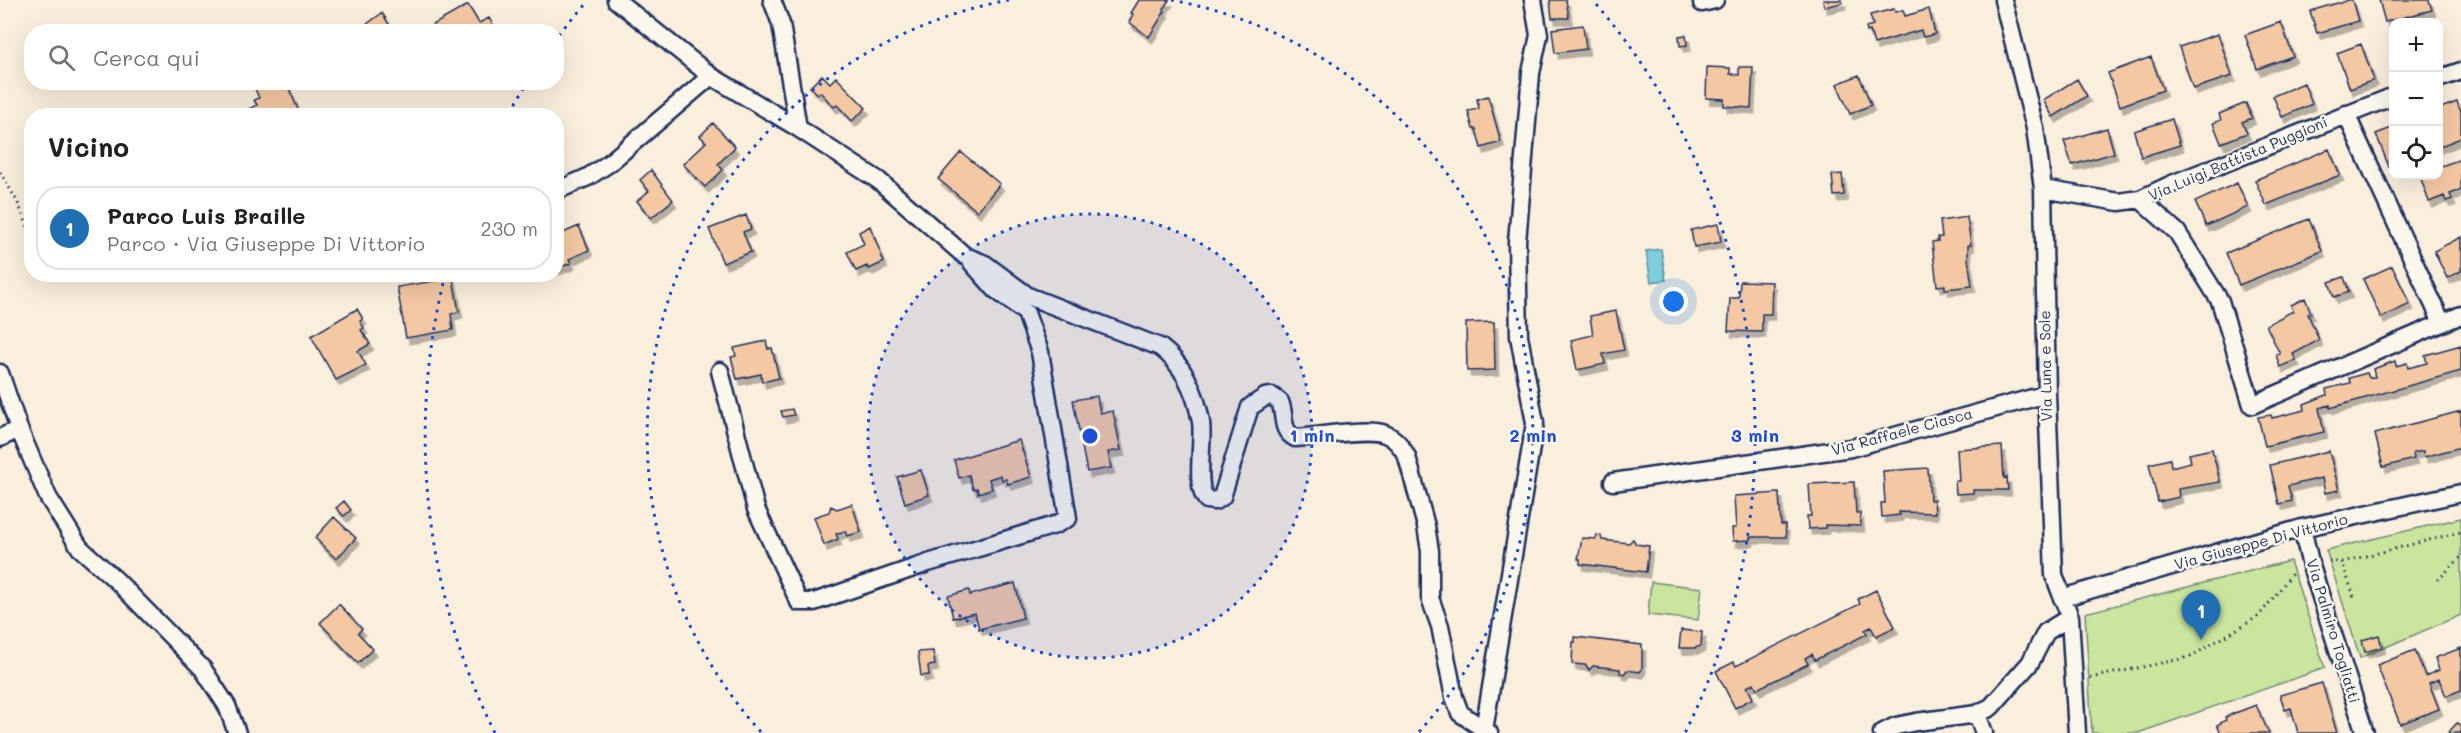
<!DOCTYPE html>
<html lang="it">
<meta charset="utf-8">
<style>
:root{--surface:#fff;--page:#f2f2f2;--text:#202124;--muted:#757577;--line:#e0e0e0;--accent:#1f6fb2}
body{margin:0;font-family:Mali,sans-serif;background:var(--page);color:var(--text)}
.controls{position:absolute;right:18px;top:18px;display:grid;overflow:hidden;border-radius:12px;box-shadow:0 6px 24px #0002}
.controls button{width:54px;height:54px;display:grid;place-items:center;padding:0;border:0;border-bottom:2px solid var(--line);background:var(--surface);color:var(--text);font:30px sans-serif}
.you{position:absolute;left:1674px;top:302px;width:21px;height:21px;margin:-15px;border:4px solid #fff;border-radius:50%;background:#1a73e8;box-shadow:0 0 0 9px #1a73e833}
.badge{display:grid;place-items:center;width:39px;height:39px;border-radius:50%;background:var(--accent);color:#fff;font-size:20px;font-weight:700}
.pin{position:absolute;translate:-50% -50px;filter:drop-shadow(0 2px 3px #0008)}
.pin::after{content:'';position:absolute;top:32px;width:21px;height:18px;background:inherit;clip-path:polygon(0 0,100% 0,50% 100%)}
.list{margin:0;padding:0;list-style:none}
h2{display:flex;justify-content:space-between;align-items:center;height:78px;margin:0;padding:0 24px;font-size:26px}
h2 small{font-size:20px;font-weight:400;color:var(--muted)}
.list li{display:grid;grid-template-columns:39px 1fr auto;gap:18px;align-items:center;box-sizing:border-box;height:84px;margin:0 12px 12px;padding:0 12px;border:2px solid var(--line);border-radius:24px}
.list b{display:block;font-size:22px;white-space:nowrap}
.list p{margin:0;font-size:20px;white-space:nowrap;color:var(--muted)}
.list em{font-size:20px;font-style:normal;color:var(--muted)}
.icon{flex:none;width:33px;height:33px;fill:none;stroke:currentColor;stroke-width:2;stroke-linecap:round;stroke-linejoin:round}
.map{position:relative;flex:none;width:2461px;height:733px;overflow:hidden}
.search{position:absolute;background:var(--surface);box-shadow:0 6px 24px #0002;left:24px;top:24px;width:540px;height:66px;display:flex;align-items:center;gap:15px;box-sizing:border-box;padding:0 21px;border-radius:24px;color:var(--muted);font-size:22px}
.panel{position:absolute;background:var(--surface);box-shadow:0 6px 24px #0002;left:24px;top:108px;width:540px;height:174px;border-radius:24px}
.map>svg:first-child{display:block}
</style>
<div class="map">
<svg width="2461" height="733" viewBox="0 0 2461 733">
<defs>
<filter id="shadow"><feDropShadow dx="3.5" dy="6" stdDeviation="0" flood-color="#0004"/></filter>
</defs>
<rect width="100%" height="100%" fill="#faeedd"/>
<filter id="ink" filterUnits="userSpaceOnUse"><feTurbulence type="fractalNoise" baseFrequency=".0167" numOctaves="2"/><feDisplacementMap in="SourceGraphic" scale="12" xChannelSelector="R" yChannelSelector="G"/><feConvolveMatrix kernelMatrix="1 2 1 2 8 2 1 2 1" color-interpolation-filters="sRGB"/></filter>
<g filter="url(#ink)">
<path fill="#cae59c" stroke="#728a7d" stroke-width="1.5" d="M2461,518V615L2360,658L2326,550Z
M2290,561L2325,668L2138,733H2092L2085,613Z
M1651,582L1702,588L1698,620L1648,615Z"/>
<path fill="#7fcedb" stroke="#578ea9" stroke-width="1.5" d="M1661,249L1666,280L1651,282L1646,251Z"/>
<path fill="#f4c8a3" stroke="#1b2f5e" stroke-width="1.5" filter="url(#shadow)" d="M1139,0H1169L1163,9L1165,11L1149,37L1129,22L1133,14L1131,13Z
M1550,0H1566L1569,18H1552Z
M1823,0H1842V3L1824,7Z
M2348,0H2352L2358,21L2317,33L2310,11Z
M2379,0H2429L2432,10L2385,22Z
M468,5L479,23L489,18L497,32H435L431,26Z
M1894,9L1895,12L1903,10L1905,16L1929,9L1935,34L1923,37L1921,30L1874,44L1870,31L1867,32L1866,27L1873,25L1870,15Z
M382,13L394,32H356Z
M2281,22L2293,56L2257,69L2245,35Z
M1583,25L1586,49L1555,53L1552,29Z
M2218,34L2232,76L2193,89L2179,47Z
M1686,35L1687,45L1680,46L1679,36Z
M2361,44L2374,80L2350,89L2337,53Z
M2151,57L2163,90L2120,106L2108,73Z
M1707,67L1730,68V74L1739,75V67H1753L1751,108L1724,106V99L1706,98Z
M822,75L830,83L836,77L866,108L852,121L837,105L834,107L820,92L818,94L810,87Z
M1859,75L1871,105L1850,114L1837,84Z
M2077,79L2087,96L2053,117L2043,100Z
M252,82H286L301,116H242L241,113L257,105L254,100L259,98Z
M2304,83L2312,104L2282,117L2273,96Z
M1488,96L1501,142L1481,148L1476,129H1473L1468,111L1479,109L1477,99Z
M2457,102L2461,112V138L2438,147V109Z
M2246,103L2252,118L2242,122L2247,133L2221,143L2213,123L2221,120L2219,114Z
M2172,119L2180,145L2141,157L2134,131Z
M713,123L735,147L718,164L723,170L705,187L683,164L706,142L700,136Z
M2394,127V166L2389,167L2376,134Z
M2107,128L2114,153L2072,165L2064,141Z
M2329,149L2340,175L2266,205L2255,180Z
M961,152L1000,184L977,211L938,179Z
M2461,159V190L2450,194L2452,199L2446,201L2444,196L2429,202L2420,176H2438V167Z
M651,170L673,200L651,218L637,201L649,191L640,180Z
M1842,174L1844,195L1834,196L1832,175Z
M2237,183L2248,207L2206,226L2195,202Z
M746,215L751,229L743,232L751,252L723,263L709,229Z
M1967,217L1971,245H1968V258L1972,286L1945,289V285L1937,286L1932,242L1938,241V237H1942L1940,221Z
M2309,219L2322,251L2239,285L2226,253Z
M557,223L561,234L579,226L589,250L569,259L571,263L556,269Z
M1718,224L1721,242L1694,247L1691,230Z
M870,226L884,262L869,269L867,266L856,271L847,252L864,244L859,232Z
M2461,237V271L2447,278L2434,251Z
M2392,266L2410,304L2381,318L2363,279Z
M2344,277L2349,292L2334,297L2329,282Z
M453,278L459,312L451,314L453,330L406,338L397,287Z
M1740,281L1772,282L1771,314H1762V332L1728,331L1730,298H1739Z
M2305,298L2311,313L2308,314L2319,340L2293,354L2296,360L2280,367L2276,355L2280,354L2266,325L2293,311L2291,305Z
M357,309L363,319L360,321L364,328L361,330L370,344L358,351L366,365L336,380L311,336Z
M1616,311L1624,350L1603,354L1605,364L1577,370L1571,340L1593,335L1590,316Z
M1494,322L1495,370L1467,371L1466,323Z
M766,341L768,349L772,348L779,378L762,382L761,374L737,379L731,357L736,356L734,348Z
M2461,345V371L2330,408V405L2319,408L2324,432L2265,446L2258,417L2271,415L2272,418L2305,410L2304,404L2327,395L2326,389L2350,383L2349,378L2367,373L2369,378L2375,377L2373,369L2395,361L2396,366L2407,363L2408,368L2427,363L2425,355Z
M1097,396L1100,413L1113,411L1121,450L1108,452L1111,468L1087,472L1073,400Z
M792,409L794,415L783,417L781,411Z
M2461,411V447L2424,457L2423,451L2413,453L2414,459L2383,467L2375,434Z
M1019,440L1031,477L1008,484L1006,479L1002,480L1001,475L989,479L992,489L978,493L977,488L973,489L969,475L959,478L954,460Z
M2002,446L2004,478L2007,477L2008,490H1973V493L1956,494L1955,481H1959L1957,449Z
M2212,449L2220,482L2178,489L2179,497L2158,502L2149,464L2170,459L2171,467L2191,462L2189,454Z
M2329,451L2339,490L2325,493L2322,478L2288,486L2292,501L2279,504L2270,465Z
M1928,468L1930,500H1934L1935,513L1899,512L1900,515L1882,517L1881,503H1885L1883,471Z
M921,470L929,495L905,503L897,477Z
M1854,482L1856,513H1860L1861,526L1825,525V528L1808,529L1807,516H1811L1809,484Z
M1779,493L1781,525H1785L1786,537H1750V540L1733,541L1732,528H1736L1734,496Z
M344,501L351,510L344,516L336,508Z
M852,504L861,532L847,536L845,531L836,534L838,539L824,545L814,517L829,512L831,506L837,509Z
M334,517L356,538L336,559L315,538Z
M1597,535L1601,536L1602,540L1629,543L1633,539L1636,544L1649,546L1646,572L1580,564V559H1578L1582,538L1596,539Z
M1015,583L1023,618L979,629L975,613L953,618L948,596L969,590L970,595Z
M1876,590L1895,627L1876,636L1871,627L1865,630L1867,634L1815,660L1812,654L1805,658L1808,664L1757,689L1754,683L1747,687L1753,698L1735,708L1716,671L1734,662L1736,666L1860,604L1858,599Z
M339,604L362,629L358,633L373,649L358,663L320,623Z
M1681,630L1702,632L1701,646L1695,648H1679Z
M2379,635L2382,647L2365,652L2362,640Z
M1575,637L1642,645V669L1640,672L1627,670L1624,674L1620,673V669L1593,666L1589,670L1586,665L1572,664L1573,642H1575Z
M2461,648V690L2446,696L2439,679L2429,683L2439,709L2400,724L2377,665L2415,650L2425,676L2439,670L2435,658Z
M933,651L935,665L928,666L929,675L921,676L918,652Z
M2322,683L2337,733H2298L2291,708L2285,710L2280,695Z
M2256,705L2269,733H2221L2217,725L2226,720L2225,717Z
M2457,723L2461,726V733H2448Z"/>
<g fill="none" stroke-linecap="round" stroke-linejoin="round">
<g stroke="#1b2f5e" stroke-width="21">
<path id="minor" d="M616,0L711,76L798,128L878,180L965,256L985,264L1028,296L1160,347C1184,365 1196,393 1201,422C1204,441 1194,488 1207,500L1215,501L1222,497L1250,407L1265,397L1272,396L1280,402C1286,416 1280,430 1295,438C1316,437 1368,427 1385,434C1396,438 1402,447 1407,457L1426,526L1430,551V598L1440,626L1454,697L1460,713L1489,733
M772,0L781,24L798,128
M1702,0V3L1715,0
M2003,0L2035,128L2043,189L2047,394L2054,575L2070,617L2077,733
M2438,79L2461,71
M2346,114L2442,323
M2043,189L2119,202L2140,199L2172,184L2394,96
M556,191L588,177L608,164L711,76
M2140,199L2177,232L2220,301L2252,405L2461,315
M720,371L756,509L799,602H814L928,563L1055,525L1068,518L1040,352L1026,313L996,290L972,263
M0,373L19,429L48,497L80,548L117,581L203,669L227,706L237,733
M0,438L19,429
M1613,482L1851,448L2047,394
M2302,528L2311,566L2365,733
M2062,598L2302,528L2461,493
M1977,714L1984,733
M1484,730L1535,423L1519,336L1517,242L1531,73L1539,35L1533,0
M1882,733L1896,726L1916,722L1977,714L1991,707L2030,663L2046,632L2070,617"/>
</g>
<path stroke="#1b2f5e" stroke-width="3" stroke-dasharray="1.5 4.5" stroke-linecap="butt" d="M0,172L17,201L32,236
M2329,561L2342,562L2355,600
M2342,562L2461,532
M2438,580L2461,557
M2090,678L2190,657L2259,616L2294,571"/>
<use href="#minor" stroke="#fbf7ec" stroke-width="16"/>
</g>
</g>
<circle cx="1090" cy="436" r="222" fill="#1d4ed8" fill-opacity=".12"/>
<g fill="none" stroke="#1d4ed8" stroke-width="3" stroke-dasharray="3 6">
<circle cx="1090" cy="436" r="222"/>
<path d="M761 732A443 443 0 0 1 1009 0M1171 0A443 443 0 0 1 1419 732"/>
<path d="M495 733A665 665 0 0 1 445 275M508 114A665 665 0 0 1 526 84M559 36A665 665 0 0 1 584 4M1596 4A665 665 0 0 1 1685 733"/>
</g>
<g text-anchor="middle" stroke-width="5" stroke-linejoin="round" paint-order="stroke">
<g font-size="15" fill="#1b2f5e" stroke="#fbf7ec">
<text transform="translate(2238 159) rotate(-23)" y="5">Via Luigi Battista Puggioni</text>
<text transform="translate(2046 366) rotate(-91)" y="5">Via Luna e Sole</text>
<text transform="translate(1902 432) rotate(-15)" y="5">Via Raffaele Ciasca</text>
<text transform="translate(2261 542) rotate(-15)" y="5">Via Giuseppe Di Vittorio</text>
<text transform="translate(2333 631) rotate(73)" y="5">Via Palmiro Togliatti</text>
</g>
</g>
<circle cx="1090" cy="436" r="9" fill="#1d4ed8" stroke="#fbf7ec" stroke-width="3"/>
<g font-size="18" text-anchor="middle" font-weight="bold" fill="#1d4ed8" stroke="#fbf7ec" stroke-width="5" stroke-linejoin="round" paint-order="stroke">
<text x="1312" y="442">1 min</text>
<text x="1533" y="442">2 min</text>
<text x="1755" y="442">3 min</text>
</g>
</svg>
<div class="controls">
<button>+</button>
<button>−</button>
<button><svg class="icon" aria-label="locate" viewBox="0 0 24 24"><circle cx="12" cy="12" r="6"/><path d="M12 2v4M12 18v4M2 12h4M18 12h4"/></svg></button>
</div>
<div class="you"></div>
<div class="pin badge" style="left:2201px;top:640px">1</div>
<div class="search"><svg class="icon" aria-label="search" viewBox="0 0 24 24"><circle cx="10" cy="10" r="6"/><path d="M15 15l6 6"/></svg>Cerca qui</div>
<section class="panel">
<h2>Vicino<small></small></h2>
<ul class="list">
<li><span class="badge">1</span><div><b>Parco Luis Braille</b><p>Parco · Via Giuseppe Di Vittorio</p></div><em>230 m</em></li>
</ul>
</section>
</div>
